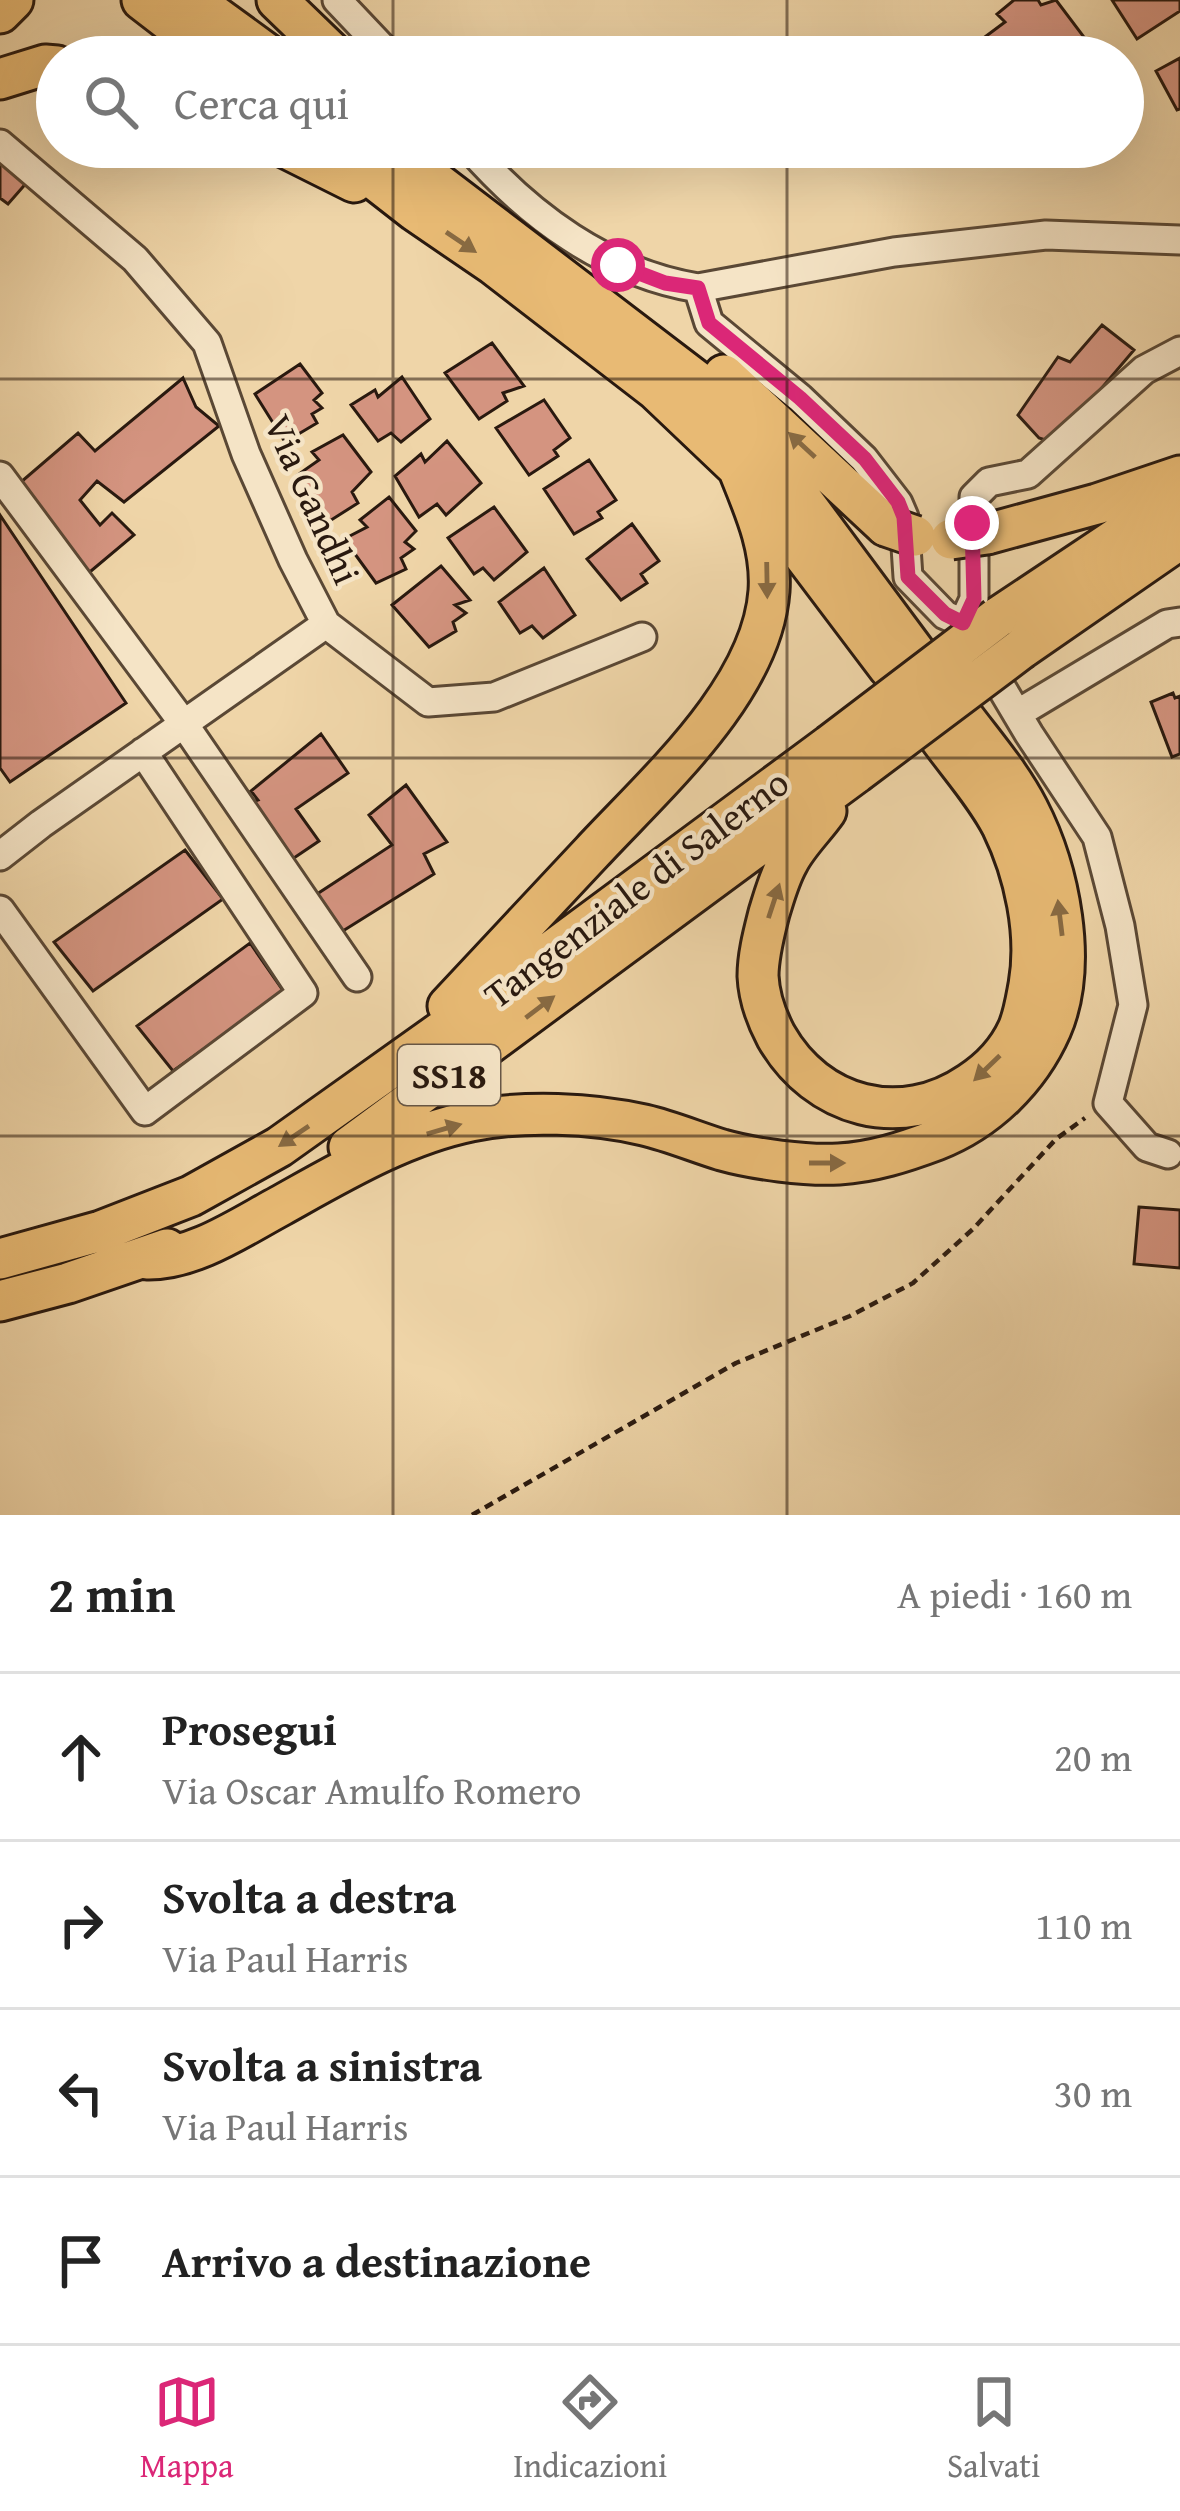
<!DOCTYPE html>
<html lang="it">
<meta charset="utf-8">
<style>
:root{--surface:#fff;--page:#f6f6f6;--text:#222;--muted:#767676;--line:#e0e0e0;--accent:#db2777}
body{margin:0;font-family:"Gentium Book Plus",serif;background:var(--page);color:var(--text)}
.stop{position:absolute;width:36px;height:36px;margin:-27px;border:9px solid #db2777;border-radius:50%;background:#fff}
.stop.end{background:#db2777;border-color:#fff;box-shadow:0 3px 12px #0008}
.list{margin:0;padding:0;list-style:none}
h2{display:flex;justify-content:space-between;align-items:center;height:156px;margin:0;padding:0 48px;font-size:51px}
h2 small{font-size:39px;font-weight:400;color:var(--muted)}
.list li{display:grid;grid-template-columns:78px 1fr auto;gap:36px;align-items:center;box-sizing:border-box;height:168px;padding:0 48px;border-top:3px solid var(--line)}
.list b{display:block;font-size:45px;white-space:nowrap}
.list p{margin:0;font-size:39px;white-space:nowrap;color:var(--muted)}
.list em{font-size:39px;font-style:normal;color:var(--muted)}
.icon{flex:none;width:66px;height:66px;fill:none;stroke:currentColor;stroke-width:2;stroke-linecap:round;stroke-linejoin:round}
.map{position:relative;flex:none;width:1180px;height:1515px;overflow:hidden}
.search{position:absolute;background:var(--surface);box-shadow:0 12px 48px #0002;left:36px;right:36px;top:36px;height:132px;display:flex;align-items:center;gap:30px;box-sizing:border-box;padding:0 42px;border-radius:66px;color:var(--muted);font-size:45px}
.sheet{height:828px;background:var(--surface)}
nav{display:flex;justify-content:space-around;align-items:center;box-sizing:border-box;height:168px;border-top:3px solid var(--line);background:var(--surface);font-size:33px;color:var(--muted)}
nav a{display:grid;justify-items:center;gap:6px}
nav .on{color:var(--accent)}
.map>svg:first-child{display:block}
</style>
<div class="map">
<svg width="1180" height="1515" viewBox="0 0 1180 1515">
<rect width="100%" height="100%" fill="#efd5a8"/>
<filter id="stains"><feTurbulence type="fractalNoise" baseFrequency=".00167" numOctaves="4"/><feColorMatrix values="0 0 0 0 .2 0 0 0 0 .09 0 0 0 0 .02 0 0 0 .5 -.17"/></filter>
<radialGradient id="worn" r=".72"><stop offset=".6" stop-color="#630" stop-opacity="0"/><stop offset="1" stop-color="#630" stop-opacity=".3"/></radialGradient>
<path fill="#d49480" stroke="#29190f" stroke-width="3" d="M1014,0H1038L1041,5L1056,0L1093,49L1085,57H958L1005,22L997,14Z
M1112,0H1180V11L1137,39Z
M1180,58V109L1177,110L1156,71Z
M0,160L29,180L8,204L0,198Z
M1102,325L1134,350L1055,443L1039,438L1018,415L1058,357L1070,362Z
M492,343L524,386L503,393L507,401L479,419L445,373Z
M300,364L322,393L314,400L322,408L312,414L317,423L285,442L255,394Z
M402,377L430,419L401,442L391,433L378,441L351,405L375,390L378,397Z
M183,378L196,407L219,426L124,502L97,481L80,500L100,525L112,513L134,535L85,576L14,488L78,433L95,451Z
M544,400L570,438L554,450L558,456L529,475L496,428Z
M343,435L371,472L352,492L358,503L328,522L296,476L319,460L312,452Z
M447,441L481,483L446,515L437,504L419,517L395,476L421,454L425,462Z
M589,460L616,500L598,512L602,518L574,534L544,489Z
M389,497L416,531L405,542L414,549L401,558L406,569L376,583L344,539L367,527L360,520Z
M494,507L527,552L494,580L483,568L474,574L448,538Z
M0,515L126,703L10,782L0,768Z
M632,524L659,561L641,574L647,583L621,600L587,559Z
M441,566L470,600L455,605L466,613L453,622L456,631L429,647L392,605Z
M544,568L575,615L543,638L532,626L520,633L499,602Z
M1173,693L1175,698L1180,696V754L1172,757L1151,702Z
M321,734L348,773L296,809L319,841L288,862L247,804L258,800L251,791Z
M406,785L447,842L424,854L434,874L338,934L311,898L392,845L369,815Z
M185,850L223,899L93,991L54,942Z
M250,943L284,992L173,1071L137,1026Z
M1139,1207L1180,1210V1268L1134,1264Z"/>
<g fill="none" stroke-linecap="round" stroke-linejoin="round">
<g stroke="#5a4835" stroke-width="33">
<path id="minor" d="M337,0L391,57
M0,144L135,259L207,343L246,454L293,560L326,624L428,702L494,697L642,637
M469,147C529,216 606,273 698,288L894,252L1046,235L1180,240
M698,288L709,323L800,398L864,459L898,503L904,517L908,577L945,615L963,623L1029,734L1097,837L1120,926L1133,1005L1108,1103L1147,1147L1168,1154
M0,476L184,724L357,977
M963,623L974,599V497L989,482L1028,474L1144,370L1180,351
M1017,714L1167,624L1180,622
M0,856L41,824L326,624
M0,910L145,1111L303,993L143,752"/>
</g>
<g stroke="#29190f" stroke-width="45">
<path id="highway" d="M142,0L216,57
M193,0L267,54
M277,0L336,57
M0,13L13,0
M0,79L45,65L57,66
M284,147L354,182
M333,147L415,211L494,265L656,390L738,468L889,668
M390,147L715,395L791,485L915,652
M724,375L886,526
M987,534L1097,504L1180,476
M997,618L1180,496
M1021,649L1180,539
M826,811C814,828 797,844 788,862C779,878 774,897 769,913C764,933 758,955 758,976C759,998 766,1017 776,1036C817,1108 901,1130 970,1083C990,1070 1008,1051 1018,1029C1024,1015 1026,1001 1029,985C1038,934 1025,873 1002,826C986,795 960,766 939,737
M448,1006C496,955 544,903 592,852C656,783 762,690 769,591C772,547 754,508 738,468
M349,1147L856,773
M0,1259L101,1231L191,1196L279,1147L487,999L830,745
M147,1259C193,1260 241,1227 280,1206C341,1172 403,1135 471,1121C523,1110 592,1113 644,1125C670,1131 696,1142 722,1150C754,1159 806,1166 839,1164C873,1162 904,1152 936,1140C987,1120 1029,1079 1051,1029C1079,964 1059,869 1028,809C1011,776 987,748 965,719
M0,1301L68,1283L167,1249"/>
</g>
<path stroke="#29190f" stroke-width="4.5" stroke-dasharray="9 6" stroke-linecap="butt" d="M472,1515L736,1363L850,1316L913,1283L973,1229L1056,1139L1085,1118"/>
<use href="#minor" stroke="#f5e4c6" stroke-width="27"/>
<use href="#highway" stroke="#e8ba74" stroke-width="39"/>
<g stroke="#29190f" stroke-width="45" stroke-linecap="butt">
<path id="highway-bridge" d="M886,526L915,536
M951,539L987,534
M830,745L997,618
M856,773L1021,649"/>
</g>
<use href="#highway-bridge" stroke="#e8ba74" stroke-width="39"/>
</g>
<defs><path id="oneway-solid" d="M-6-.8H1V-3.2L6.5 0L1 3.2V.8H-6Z" transform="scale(3)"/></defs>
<g fill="#886a42">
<use href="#oneway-solid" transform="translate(461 242) rotate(34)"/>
<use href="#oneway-solid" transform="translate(802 445) rotate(-137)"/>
<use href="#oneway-solid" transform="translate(767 580) rotate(89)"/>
<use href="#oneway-solid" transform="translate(774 901) rotate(-72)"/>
<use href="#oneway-solid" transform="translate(1060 918) rotate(-97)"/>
<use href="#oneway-solid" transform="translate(540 1007) rotate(-37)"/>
<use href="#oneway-solid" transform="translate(987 1068) rotate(136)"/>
<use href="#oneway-solid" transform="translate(444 1129) rotate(-16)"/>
<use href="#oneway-solid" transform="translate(294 1136) rotate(146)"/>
<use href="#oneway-solid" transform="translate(827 1163)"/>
</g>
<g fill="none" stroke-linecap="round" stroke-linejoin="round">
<path stroke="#db2777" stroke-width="15" d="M618,265L665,283L698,288L709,323L800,398L865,459L898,502L904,517L908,577L945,614L963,623L974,599L972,523"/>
</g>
<path fill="none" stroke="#29190f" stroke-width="3" stroke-opacity="0.55" d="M393,0V57M787,0V57M393,147V1515M787,147V1515M0,379H1180M0,758H1180M0,1136H1180"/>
<g text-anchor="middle" stroke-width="9" stroke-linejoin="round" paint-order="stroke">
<rect fill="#f5e4c6" stroke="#665646" stroke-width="3" x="398" y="1045" width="102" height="60" rx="9"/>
<g font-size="36" font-weight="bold" fill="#29190f">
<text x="449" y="1088">SS18</text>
</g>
<g font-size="39" fill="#29190f" stroke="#f5e4c6">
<text transform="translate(313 499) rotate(66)" y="14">Via Gandhi</text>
<text transform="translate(636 888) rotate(-37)" y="14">Tangenziale di Salerno</text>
</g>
</g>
<rect width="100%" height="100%" filter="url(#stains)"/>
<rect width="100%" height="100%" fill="url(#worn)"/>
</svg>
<div class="stop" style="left:618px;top:265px"></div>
<div class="stop end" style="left:972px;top:523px"></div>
<div class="search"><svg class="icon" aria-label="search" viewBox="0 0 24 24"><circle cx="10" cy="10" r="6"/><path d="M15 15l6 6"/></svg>Cerca qui</div>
</div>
<section class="sheet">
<h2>2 min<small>A piedi · 160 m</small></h2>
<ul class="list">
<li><svg class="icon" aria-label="ahead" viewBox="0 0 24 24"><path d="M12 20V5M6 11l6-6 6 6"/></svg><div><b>Prosegui</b><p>Via Oscar Amulfo Romero</p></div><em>20 m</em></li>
<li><svg class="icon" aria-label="right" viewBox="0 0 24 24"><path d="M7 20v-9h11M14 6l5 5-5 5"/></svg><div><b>Svolta a destra</b><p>Via Paul Harris</p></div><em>110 m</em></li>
<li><svg class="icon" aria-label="left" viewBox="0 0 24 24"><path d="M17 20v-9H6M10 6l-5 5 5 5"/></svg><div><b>Svolta a sinistra</b><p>Via Paul Harris</p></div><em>30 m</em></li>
<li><svg class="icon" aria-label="arrive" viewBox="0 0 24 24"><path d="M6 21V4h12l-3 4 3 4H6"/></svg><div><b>Arrivo a destinazione</b></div></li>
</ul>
</section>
<nav>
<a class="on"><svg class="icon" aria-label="map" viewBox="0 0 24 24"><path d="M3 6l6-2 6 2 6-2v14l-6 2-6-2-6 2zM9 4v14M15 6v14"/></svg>Mappa</a>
<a><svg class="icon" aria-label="directions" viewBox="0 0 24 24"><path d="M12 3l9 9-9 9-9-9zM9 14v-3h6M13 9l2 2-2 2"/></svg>Indicazioni</a>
<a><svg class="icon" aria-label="saved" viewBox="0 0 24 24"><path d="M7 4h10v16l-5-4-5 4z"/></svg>Salvati</a>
</nav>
